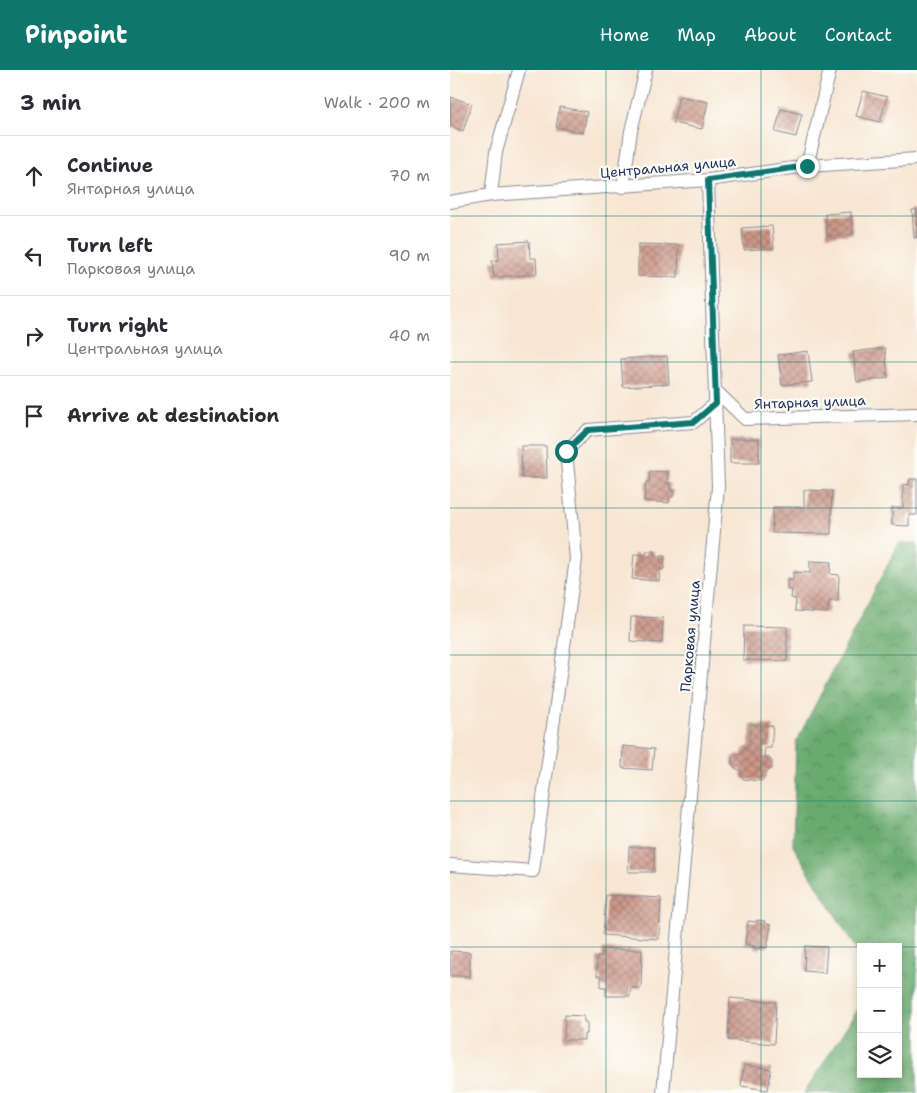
<!DOCTYPE html>
<meta charset="utf-8">
<style>
:root{--surface:#fff;--page:#f7f7f7;--text:#2b2b33;--muted:#7c7c81;--line:#e1e1e2;--accent:#0f766e}
body{margin:0;font-family:"Shantell Sans",sans-serif;background:var(--page);color:var(--text)}
.controls{position:absolute;right:15px;bottom:15px;display:grid;overflow:hidden;border-radius:0px;box-shadow:0 2px 8px #0003}
.controls button{width:45px;height:45px;display:grid;place-items:center;padding:0;border:0;border-bottom:1px solid var(--line);background:var(--surface);color:var(--text);font:25px sans-serif}
.stop{position:absolute;width:15px;height:15px;margin:-11px;border:4px solid #0f766e;border-radius:50%;background:#fff}
.stop.end{background:#0f766e;border-color:#fff;box-shadow:0 1px 5px #0008}
.list{margin:0;padding:0;list-style:none}
h2{display:flex;justify-content:space-between;align-items:center;height:65px;margin:0;padding:0 20px;font-size:21px}
h2 small{font-size:16px;font-weight:400;color:var(--muted)}
.list li{display:grid;grid-template-columns:32px 1fr auto;gap:15px;align-items:center;box-sizing:border-box;height:80px;padding:0 20px;border-top:1px solid var(--line)}
.list b{display:block;font-size:19px;white-space:nowrap}
.list p{margin:0;font-size:16px;white-space:nowrap;color:var(--muted)}
.list em{font-size:16px;font-style:normal;color:var(--muted)}
.icon{flex:none;width:28px;height:28px;fill:none;stroke:currentColor;stroke-width:2;stroke-linecap:round;stroke-linejoin:round}
.map{position:relative;flex:none;width:467px;height:1023px;overflow:hidden}
header{display:flex;align-items:center;gap:30px;box-sizing:border-box;height:70px;padding:0 25px;background:var(--accent);color:#fff}
header strong{font-size:24px}
nav{display:flex;gap:28px;margin-inline-start:auto;font-size:18px}
main{display:flex}
aside{flex:1;background:var(--surface)}
.map>svg:first-child{display:block}
</style>
<header>
<strong>Pinpoint</strong>
<nav><a>Home</a><a>Map</a><a>About</a><a>Contact</a></nav>
</header>
<main>
<aside>
<h2>3 min<small>Walk · 200 m</small></h2>
<ul class="list">
<li><svg class="icon" aria-label="ahead" viewBox="0 0 24 24"><path d="M12 20V5M6 11l6-6 6 6"/></svg><div><b>Continue</b><p>Янтарная улица</p></div><em>70 m</em></li>
<li><svg class="icon" aria-label="left" viewBox="0 0 24 24"><path d="M17 20v-9H6M10 6l-5 5 5 5"/></svg><div><b>Turn left</b><p>Парковая улица</p></div><em>90 m</em></li>
<li><svg class="icon" aria-label="right" viewBox="0 0 24 24"><path d="M7 20v-9h11M14 6l5 5-5 5"/></svg><div><b>Turn right</b><p>Центральная улица</p></div><em>40 m</em></li>
<li><svg class="icon" aria-label="arrive" viewBox="0 0 24 24"><path d="M6 21V4h12l-3 4 3 4H6"/></svg><div><b>Arrive at destination</b></div></li>
</ul>
</aside>
<div class="map">
<svg width="467" height="1023" viewBox="0 0 467 1023">
<defs>
<pattern id="forest-crowns" width="20" height="18" patternUnits="userSpaceOnUse" patternTransform="scale(1.25)"><rect width="20" height="18" fill="#69ab6e"/><path d="M2 6a3 3 0 1 1 6 0M12 15a3 3 0 1 1 6 0" fill="none" stroke="#568c5e"/></pattern>
<pattern id="building-cross-hatch" width="8" height="8" patternUnits="userSpaceOnUse" patternTransform="scale(1.25)"><rect width="8" height="8" fill="#cc9788"/><path d="M0 0l8 8M0 8l8-8" fill="none" stroke="#a57c72"/></pattern>
</defs>
<rect width="100%" height="100%" fill="#fdfcf7"/>
<filter id="ink" filterUnits="userSpaceOnUse"><feTurbulence type="fractalNoise" baseFrequency=".02" numOctaves="2"/><feDisplacementMap in="SourceGraphic" scale="10" xChannelSelector="R" yChannelSelector="G"/><feConvolveMatrix kernelMatrix="1 2 1 2 8 2 1 2 1" color-interpolation-filters="sRGB"/></filter>
<filter id="wash" filterUnits="userSpaceOnUse"><feTurbulence type="fractalNoise" baseFrequency=".0096" numOctaves="4" result="noise"/><feDisplacementMap in="SourceGraphic" scale="20" xChannelSelector="R" yChannelSelector="G"/><feGaussianBlur stdDeviation="1.12" result="paint"/><feColorMatrix in="noise" values="0 0 0 0 0 0 0 0 0 0 0 0 0 0 0 0 0 1.4 0 .05"/><feComposite in="paint" operator="in"/></filter>
<g filter="url(#wash)">
<rect width="100%" height="100%" fill="#f7e6d1"/>
<path fill="url(#forest-crowns)" stroke="#426d66" d="M449,473H467V1023H354L411,934V1004H448V877H411V887L343,776L346,672Z"/>
<g id="blocks">
<path fill="url(#building-cross-hatch)" d="M413,21L437,27L430,52L406,46Z
M229,26L258,32L252,59L223,53Z
M1,27L22,34L13,61L0,56Z
M110,37L137,42L133,63L106,57Z
M331,39L352,44L346,67L325,62Z
M467,139V167L464,168L462,140Z
M401,142L403,164L377,166L375,144Z
M322,156L324,178L294,180L292,158Z
M79,171L80,188H86L87,204L44,207L42,191L49,190L48,173Z
M188,174L229,175L228,207L188,206Z
M435,278L438,308L407,312L403,282Z
M358,281L362,312L332,315L328,285Z
M217,286L219,314L173,317L171,289Z
M280,369H309V393H280Z
M71,376H96L97,408H72Z
M200,401L218,402L217,413H220V420H223V427H219V433L194,431L196,412H199Z
M460,409H467V445H459V456L442,455V438H453V414L459,415Z
M354,420L382,421L381,464L322,463L323,437H354Z
M197,481H204V486H215L214,499H210L209,511L182,509L184,484L196,485Z
M360,491L381,492L380,504L389,505L388,531H379L378,543L345,541L346,529L341,528L342,520H337V510H343V502L360,503Z
M181,547L213,548L212,573L180,571Z
M294,556L337,557V591L293,590Z
M301,654L323,656L321,678H315L314,687H318L322,691V698L315,703V708L311,711L293,709L291,705V700L286,699L282,694V688L287,684H292L293,679L299,676Z
M173,676L204,679L202,700L172,698Z
M179,777H204V802H178Z
M156,825L211,828L209,869L153,865Z
M307,850L315,851L314,853L321,855L317,878L311,877L310,879L304,878V876L295,874L298,851L307,852Z
M355,876L377,877L375,903L354,901Z
M152,879L192,880L191,918H181L180,926H156V917H151V906H147V887H152Z
M0,881L20,882V906H0Z
M280,928L326,932L324,974L278,970Z
M115,945L134,946V952H137V964H134V970H114Z
M294,995L321,999L318,1020L291,1016Z"/>
</g>
</g>
<g filter="url(#ink)">
<use href="#blocks" fill-opacity="0" stroke="#898a98" stroke-width="1"/>
<g fill="none" stroke-linecap="round" stroke-linejoin="round">
<g stroke="#898a98" stroke-width="14">
<path id="minor" d="M357,96L380,0
M173,117L181,61L196,0
M41,125L46,82L69,0
M0,132L41,125L258,110L357,96L467,89
M265,320L295,349L467,344
M0,795L83,801L126,489L116,381L138,360L244,352L266,333
M213,1023L268,417L258,110"/>
</g>
<use href="#minor" stroke="#fff" stroke-width="12"/>
</g>
</g>
<g fill="none" stroke-linecap="round" stroke-linejoin="round" filter="url(#ink)">
<path stroke="#0f766e" stroke-width="6" d="M116,381L138,360L244,352L266,333L258,110L357,96"/>
</g>
<path fill="none" stroke="#0f766e" stroke-width="1" stroke-opacity="0.55" d="M156,0V1023M311,0V1023M0,146H467M0,292H467M0,438H467M0,585H467M0,731H467M0,877H411M448,877H467"/>
<g text-anchor="middle" stroke-width="4.5" stroke-linejoin="round" paint-order="stroke">
<g font-size="14" fill="#1b2f5e" stroke="#fdfcf7">
<text transform="translate(218 97) rotate(-5)" y="5">Центральная улица</text>
<text transform="translate(360 332) rotate(-2)" y="5">Янтарная улица</text>
<text transform="translate(240 566) rotate(-85)" y="5">Парковая улица</text>
</g>
</g>
</svg>
<div class="controls">
<button>+</button>
<button>−</button>
<button><svg class="icon" aria-label="layers" viewBox="0 0 24 24"><path d="M12 4l9 5-9 5-9-5zM3 14l9 5 9-5"/></svg></button>
</div>
<div class="stop" style="left:116px;top:381px"></div>
<div class="stop end" style="left:357px;top:96px"></div>
</div>
</main>
